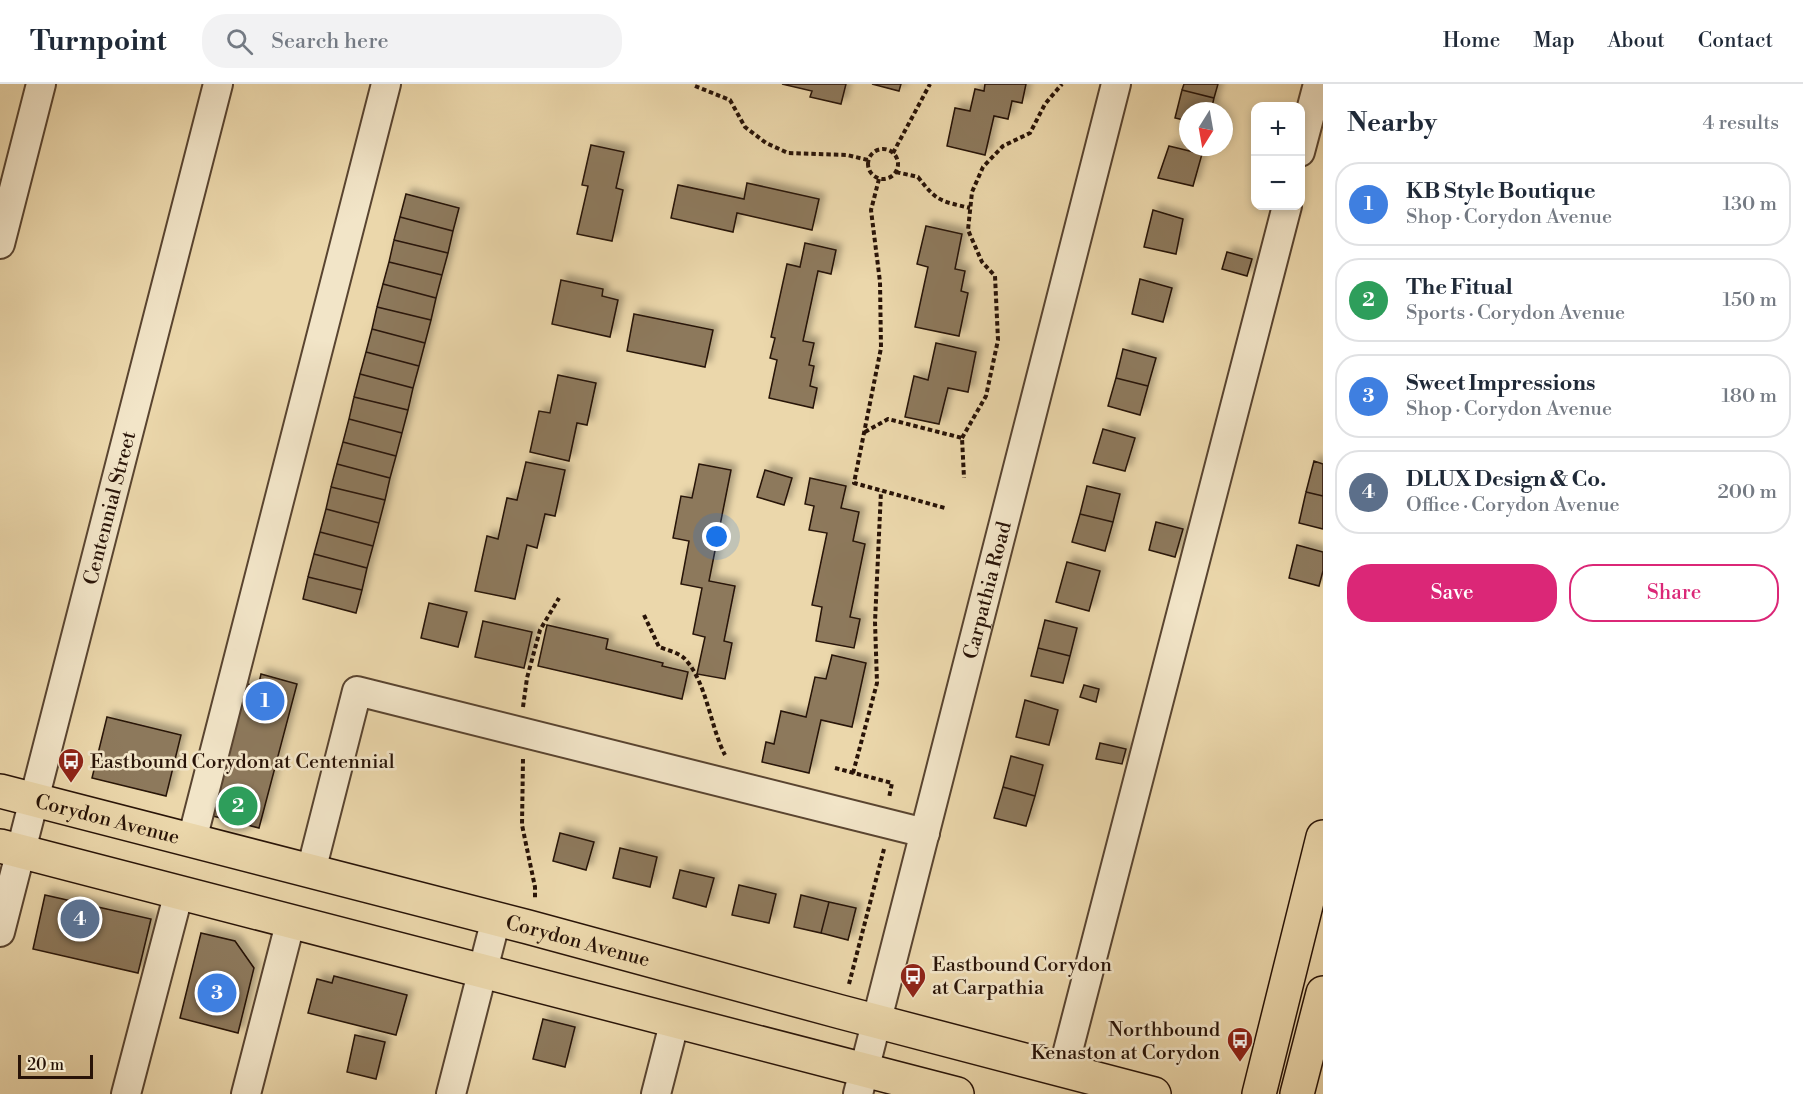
<!DOCTYPE html>
<meta charset="utf-8">
<style>
:root{--surface:#fff;--page:#f2f2f3;--text:#1f2937;--muted:#747a83;--line:#e0e1e3;--accent:#db2777}
body{margin:0;font-family:"Libre Bodoni",serif;background:var(--page);color:var(--text)}
.controls{position:absolute;right:18px;top:18px;display:grid;overflow:hidden;border-radius:12px;box-shadow:0 3px 9px #0003}
.controls button{width:54px;height:54px;display:grid;place-items:center;padding:0;border:0;border-bottom:2px solid var(--line);background:var(--surface);color:var(--text);font:30px sans-serif}
.compass{position:absolute;left:1179px;top:18px;width:54px;height:54px;border-radius:50%;background:var(--surface);box-shadow:0 3px 9px #0003;rotate:191deg}
.scale{position:absolute;left:18px;bottom:15px;width:75px;box-sizing:border-box;padding-left:6px;border:3px solid #281307;border-top:0;font-size:16px;line-height:21px;white-space:nowrap;color:#281307;-webkit-text-stroke:4px #f2e5c8;paint-order:stroke}
.you{position:absolute;left:717px;top:453px;width:21px;height:21px;margin:-15px;border:4px solid #fff;border-radius:50%;background:#1a73e8;box-shadow:0 0 0 9px #1a73e833}
.badge{display:grid;place-items:center;width:39px;height:39px;border-radius:50%;background:var(--accent);color:#fff;font-size:20px;font-weight:700}
.pin{position:absolute;translate:-50% -50%;border:3px solid #fff;box-shadow:0 2px 6px #0006}
.list{margin:0;padding:0;list-style:none}
h2{display:flex;justify-content:space-between;align-items:center;height:78px;margin:0;padding:0 24px;font-size:26px}
h2 small{font-size:20px;font-weight:400;color:var(--muted)}
.list li{display:grid;grid-template-columns:39px 1fr auto;gap:18px;align-items:center;box-sizing:border-box;height:84px;margin:0 12px 12px;padding:0 12px;border:2px solid var(--line);border-radius:24px}
.list b{display:block;font-size:22px;white-space:nowrap}
.list p{margin:0;font-size:20px;white-space:nowrap;color:var(--muted)}
.list em{font-size:20px;font-style:normal;color:var(--muted)}
.actions{display:flex;gap:12px;padding:18px 24px}
.actions a{flex:1;padding:14px 0;border:2px solid var(--accent);border-radius:24px;text-align:center;font-size:21px;color:var(--accent)}
.actions .main{background:var(--accent);color:#fff}
.icon{flex:none;width:33px;height:33px;fill:none;stroke:currentColor;stroke-width:2;stroke-linecap:round;stroke-linejoin:round}
.map{position:relative;flex:none;width:1323px;height:1010px;overflow:hidden}
header{display:flex;align-items:center;gap:36px;box-sizing:border-box;height:84px;padding:0 30px;background:var(--surface);border-bottom:2px solid var(--line)}
header strong{font-size:28px}
nav{display:flex;gap:33px;margin-inline-start:auto;font-size:21px}
.search{width:420px;height:54px;background:var(--page);display:flex;align-items:center;gap:15px;box-sizing:border-box;padding:0 21px;border-radius:24px;color:var(--muted);font-size:22px}
main{display:flex}
aside{flex:1;background:var(--surface)}
.map>svg:first-child{display:block}
</style>
<header>
<strong>Turnpoint</strong>
<div class="search"><svg class="icon" aria-label="search" viewBox="0 0 24 24"><circle cx="10" cy="10" r="6"/><path d="M15 15l6 6"/></svg>Search here</div>
<nav><a>Home</a><a>Map</a><a>About</a><a>Contact</a></nav>
</header>
<main>
<div class="map">
<svg width="1323" height="1010" viewBox="0 0 1323 1010">
<defs>
<filter id="shadow"><feDropShadow dx="5.5" dy="-5.5" stdDeviation="3" flood-color="#0004"/></filter>
</defs>
<rect width="100%" height="100%" fill="#ebd7ab"/>
<filter id="stains"><feTurbulence type="fractalNoise" baseFrequency=".00333" numOctaves="4"/><feColorMatrix values="0 0 0 0 .2 0 0 0 0 .09 0 0 0 0 .02 0 0 0 .5 -.17"/></filter>
<radialGradient id="worn" r=".72"><stop offset=".6" stop-color="#630" stop-opacity="0"/><stop offset="1" stop-color="#630" stop-opacity=".3"/></radialGradient>
<path fill="#8d795c" stroke="#281307" stroke-width="1.5" filter="url(#shadow)" d="M782,0H846L841,20L810,13L812,7Z
M872,0H901L899,7Z
M985,0H1026L1022,19L1012,17L1008,35L994,32L985,71L947,62L955,24L970,27L975,5L984,7Z
M1184,0H1218L1214,14L1182,6Z
M1182,6L1214,14L1211,27H1188V37L1175,34Z
M591,61L624,68L616,104L623,106L612,157L577,150L588,102L582,101Z
M1169,62L1202,70L1193,102L1158,94Z
M747,99L819,115L812,146L737,129L733,148L671,134L678,101L744,115Z
M406,110L459,124L453,147L400,133Z
M1153,126L1183,135L1176,170L1144,163Z
M400,133L453,147L448,169L394,156Z
M926,142L962,150L955,185L965,187L961,207L968,209L959,252L915,243L928,183L917,180Z
M394,156L448,169L442,191L389,178Z
M805,159L836,166L831,190L818,187L803,257L814,259L809,281L814,282L810,302L817,304L813,324L769,314L777,276L770,274L775,254L771,253L787,180L800,183Z
M1227,168L1252,175L1247,192L1222,185Z
M389,178L442,191L436,214L383,200Z
M1140,195L1172,204L1163,238L1132,230Z
M561,196L603,205L602,212L618,216L610,253L552,240Z
M383,200L436,214L431,236L377,223Z
M377,223L431,236L425,259L372,245Z
M634,230L713,246L705,283L627,267Z
M372,245L425,259L419,282L366,268Z
M936,259L976,268L968,308L948,304L939,340L905,333L914,292L928,296Z
M1123,265L1156,274L1148,302L1116,294Z
M366,268L419,282L413,304L360,290Z
M360,290L413,304L408,326L354,313Z
M558,291L596,299L587,341L577,339L569,377L530,368L539,327L550,329Z
M1116,294L1148,302L1140,331L1108,322Z
M354,313L408,326L402,349L349,335Z
M349,335L402,349L396,372L343,358Z
M1103,345L1135,354L1125,387L1093,379Z
M343,358L396,372L390,394L337,380Z
M1314,377L1323,380V412L1306,408Z
M526,378L565,386L555,432L545,430L537,464L527,461L515,515L475,507L487,452L498,455L507,414L517,416Z
M337,380L390,394L385,416L331,403Z
M699,380L731,386L709,497L735,502L724,557L732,559L725,595L697,590L705,553L693,550L702,504L681,500L689,457L673,454L681,412L692,414Z
M765,386L792,394L784,421L757,413Z
M810,394L846,402L841,424L859,428L853,457L865,460L850,533L860,535L854,564L816,557L822,523L812,521L827,449L809,446L814,422L805,420Z
M1087,402L1120,410L1113,438L1080,430Z
M331,403L385,416L379,439L326,425Z
M1306,408L1323,412V445L1299,439Z
M326,425L379,439L373,462L320,448Z
M1080,430L1113,438L1105,467L1072,458Z
M1156,438L1183,445L1175,473L1149,466Z
M320,448L373,462L367,484L314,470Z
M1297,461L1323,468V487L1319,502L1289,494Z
M314,470L367,484L362,506L308,493Z
M1067,478L1100,487L1089,527L1056,518Z
M308,493L362,506L356,529L303,515Z
M429,519L467,528L458,563L421,554Z
M1045,536L1077,544L1070,572L1038,564Z
M483,537L532,548L524,584L475,573Z
M547,541L608,555L606,565L663,579L662,582L688,588L682,615L538,582Z
M1038,564L1070,572L1063,599L1031,592Z
M832,571L866,579L852,643L821,636L809,689L762,678L766,658L774,660L781,627L806,633L815,593L826,595Z
M261,590L297,600L259,744L209,731L244,599L258,603Z
M1084,601L1099,605L1096,618L1080,613Z
M1025,616L1058,626L1049,661L1016,653Z
M107,633L181,651L166,712L92,694Z
M1100,659L1126,665L1122,680L1096,675Z
M1011,672L1043,681L1035,712L1003,703Z
M1003,703L1035,712L1026,742L994,734Z
M560,749L594,758L586,786L553,777Z
M620,764L657,773L650,803L613,794Z
M680,786L714,794L706,823L673,814Z
M739,801L776,810L769,839L732,831Z
M45,811L151,835L138,889L33,865Z
M801,811L829,818L821,849L794,843Z
M829,818L856,824L848,856L821,849Z
M201,849L235,857L254,884L238,949L180,934Z
M334,892L407,911L396,951L308,929L317,895L332,899Z
M543,935L575,943L565,983L533,975Z
M355,951L385,958L376,995L347,988Z"/>
<g fill="none" stroke-linecap="round" stroke-linejoin="round">
<g stroke="#594430" stroke-width="32">
<g id="minor">
<path d="M1300,68L1318,0"/>
<path d="M0,160L41,0"/>
<path d="M192,756L386,0"/>
<path d="M311,787L357,607L925,749"/>
<path id="s1" d="M0,848L218,0"/>
<path d="M1063,986L1287,122"/>
<path d="M126,1010L179,808"/>
<path d="M246,1010L291,836"/>
<path d="M451,1010L496,835"/>
<path d="M656,1010L675,936"/>
<path id="s2" d="M858,1010L1116,0"/>
</g>
</g>
<g stroke="#281307" stroke-width="36">
<g id="major">
<path id="s3" d="M0,707L528,843L841,928L1154,1010"/>
<path d="M0,762L957,1010"/>
<path d="M1259,1010L1323,753"/>
<path d="M1297,1010L1323,909"/>
</g>
</g>
<path stroke="#281307" stroke-width="4" stroke-dasharray="4.5 3" stroke-linecap="butt" d="M695,2L730,16L745,43L766,59L788,69L847,71L868,76
M868 80a15 15 0 1 1 30 0a15 15 0 1 1-30 0Z
M893,69L930,0
M896,88L918,93C937,118 941,117 970,124
M879,95L871,126L880,198L881,264L854,399L945,424
M865,348L888,335L962,354L964,394
M962,354L986,312L998,256L995,192L982,178L968,146L972,108L983,83L1003,62L1030,49L1045,20L1062,0
M644,531L659,563C667,566 680,569 685,575C707,599 710,642 725,671
M523,623L527,594L540,546L559,514
M523,675L522,741L535,803V816
M835,684L892,699L889,714
M853,689L877,599L875,538L881,407
M849,900L884,765"/>
<use href="#minor" stroke="#f2e5c8" stroke-width="28"/>
<use href="#major" stroke="#ebd7ab" stroke-width="33"/>
</g>
<defs>
<g id="bus-pin" transform="scale(1.35)"><path d="M0 17L-7.5 6A9.5 9.5 0 1 1 7.5 6Z" fill="#8f2418" stroke="#f2e5c8"/><path d="M-5-6H5V4H4V6H2V4H-2V6H-4V4H-5ZM-3.5-4V0h7V-4ZM-3.5 1.2v1.5H-2V1.2ZM2 1.2v1.5H3.5V1.2Z" fill="#fff"/></g>
</defs>
<g fill-rule="evenodd">
<use href="#bus-pin" x="71" y="677"/>
<use href="#bus-pin" x="913" y="892"/>
<use href="#bus-pin" x="1240" y="956"/>
</g>
<g text-anchor="middle" stroke-width="5" stroke-linejoin="round" paint-order="stroke">
<g font-size="20" fill="#281307" stroke="#f2e5c8">
<text dy="7" stroke="none"><textPath href="#s1" startOffset="438">Centennial Street</textPath></text>
<text dy="7" stroke="none"><textPath href="#s2" startOffset="520">Carpathia Road</textPath></text>
<text dy="7" stroke="none"><textPath href="#s3" startOffset="111">Corydon Avenue</textPath></text>
<text dy="7" stroke="none"><textPath href="#s3" startOffset="597">Corydon Avenue</textPath></text>
</g>
<g font-size="20" fill="#281307" stroke="#f2e5c8" text-anchor="start">
<text x="90" y="684">Eastbound Corydon at Centennial</text>
<text x="932" y="887">Eastbound Corydon<tspan x="932" dy="23">at Carpathia</tspan></text>
<text x="1220" y="952" text-anchor="end">Northbound<tspan x="1220" dy="23">Kenaston at Corydon</tspan></text>
</g>
</g>
<rect width="100%" height="100%" filter="url(#stains)"/>
<rect width="100%" height="100%" fill="url(#worn)"/>
</svg>
<div class="controls">
<button>+</button>
<button>−</button>
</div>
<svg class="compass" viewBox="-18 -18 36 36"><path d="M0-13l5 13h-10z" fill="#e53935"/><path d="M0 13l5-13h-10z" fill="#747a83"/></svg>
<div class="scale">20 m</div>
<div class="you"></div>
<div class="pin badge" style="left:265px;top:617px;background:#3f7fe0">1</div>
<div class="pin badge" style="left:238px;top:722px;background:#2e9e5b">2</div>
<div class="pin badge" style="left:217px;top:909px;background:#3f7fe0">3</div>
<div class="pin badge" style="left:80px;top:835px;background:#5c6f8a">4</div>
</div>
<aside>
<h2>Nearby<small>4 results</small></h2>
<ul class="list">
<li><span class="badge" style="background:#3f7fe0">1</span><div><b>KB Style Boutique</b><p>Shop · Corydon Avenue</p></div><em>130 m</em></li>
<li><span class="badge" style="background:#2e9e5b">2</span><div><b>The Fitual</b><p>Sports · Corydon Avenue</p></div><em>150 m</em></li>
<li><span class="badge" style="background:#3f7fe0">3</span><div><b>Sweet Impressions</b><p>Shop · Corydon Avenue</p></div><em>180 m</em></li>
<li><span class="badge" style="background:#5c6f8a">4</span><div><b>DLUX Design &amp; Co.</b><p>Office · Corydon Avenue</p></div><em>200 m</em></li>
</ul>
<div class="actions"><a class="main">Save</a><a>Share</a></div>
</aside>
</main>
